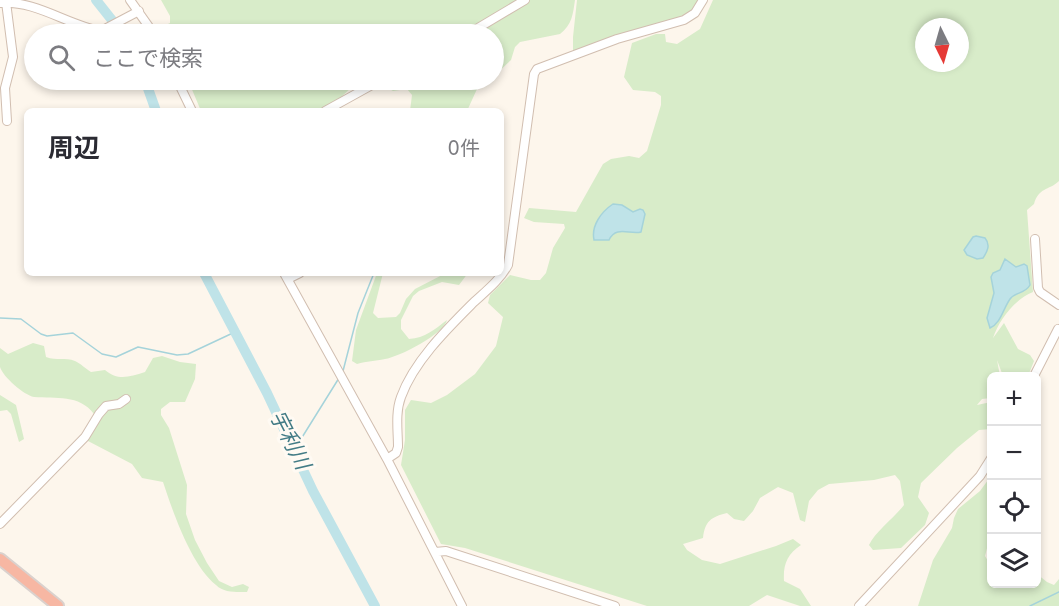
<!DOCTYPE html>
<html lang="ja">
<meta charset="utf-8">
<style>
:root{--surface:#fff;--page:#f7f7f7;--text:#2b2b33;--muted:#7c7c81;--line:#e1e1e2}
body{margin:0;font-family:Overpass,"Noto Sans JP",sans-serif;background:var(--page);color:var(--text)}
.controls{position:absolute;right:18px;bottom:18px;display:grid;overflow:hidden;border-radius:9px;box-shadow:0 3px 9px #0003}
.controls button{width:54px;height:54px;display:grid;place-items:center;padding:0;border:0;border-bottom:2px solid var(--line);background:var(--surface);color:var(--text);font:30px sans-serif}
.compass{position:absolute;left:915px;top:18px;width:54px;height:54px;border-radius:50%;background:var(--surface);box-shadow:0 3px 9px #0003;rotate:175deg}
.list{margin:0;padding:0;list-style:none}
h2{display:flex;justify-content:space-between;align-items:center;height:78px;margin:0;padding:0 24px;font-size:26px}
h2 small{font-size:20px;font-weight:400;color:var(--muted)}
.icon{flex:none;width:33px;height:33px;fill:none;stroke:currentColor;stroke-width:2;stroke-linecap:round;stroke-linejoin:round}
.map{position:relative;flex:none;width:1059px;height:606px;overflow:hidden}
.search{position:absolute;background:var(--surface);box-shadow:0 3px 9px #0003;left:24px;top:24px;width:480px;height:66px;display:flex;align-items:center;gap:15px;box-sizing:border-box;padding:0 21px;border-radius:33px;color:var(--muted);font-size:22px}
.panel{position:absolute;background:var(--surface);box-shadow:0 3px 9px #0003;left:24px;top:108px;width:480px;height:168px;border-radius:9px}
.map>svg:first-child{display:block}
</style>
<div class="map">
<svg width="1059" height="606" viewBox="0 0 1059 606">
<rect width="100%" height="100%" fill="#fdf6ec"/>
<path fill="#d8ecc9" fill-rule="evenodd" d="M161,0H575C573,14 572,25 560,34L520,42L515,47L511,60L494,76V34H479V32L471,28L454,34H164L162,27L170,23V16Z
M577,0H700L696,8L687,16L573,52V37Z
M713,0H1059V181C1048,191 1039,187 1034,204L1027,210L1033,292C1015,299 999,320 993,338L1004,323L1018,349L1030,355L1034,361L1028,376H1003L997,360L1000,376H992L991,398L982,399L977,405L991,402V429L979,430L957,448L921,483L918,497L929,513L925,525L901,548L873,550L869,545C875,532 894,518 904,505L900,481L895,475L874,480L829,484L818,490L809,501L805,522L800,520L793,493L778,487L760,498L753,511L744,521L734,519L727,513C711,517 705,521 703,538L683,544L687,550L702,560L720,564L776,546L793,539L801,545C787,554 783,565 784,581L800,589L811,606H800L767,595L749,606H647L465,548L441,544L401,465L405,440V410L411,400L431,403L447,395L475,374L496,346L503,317L488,303L490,295L510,275L531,280H540L546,273L553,248L565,228L564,224L534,222L524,218L529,208L576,212L603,164L611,159L629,156L639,158L647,151L661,105V96L655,92L633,90L624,77L632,43L656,34H665L666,42L677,44L700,29ZM924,27H960V63H924Z
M188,80H355L354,85L337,101L316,111H201Z
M414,80H417L426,87H447L455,80H489L477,89L467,111H410L412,95L407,89L393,91L386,87V83Z
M377,273H383L373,313L378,318L396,317L400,313L406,299L415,289L446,273H468L459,285L442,282L419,291L413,296L401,320V329L409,339C425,338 435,329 447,320C444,334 399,357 385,359C375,361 367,361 357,364L352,361L356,330Z
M33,343L44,346L46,357C57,361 65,357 75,361C80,363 86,369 91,372L105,370C118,381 129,377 145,372L153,358L162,356L180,362L196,364L195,379L185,402H170L161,409V415L169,428L187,485L186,514L195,540L207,563L219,581L232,587L243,584L249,587L247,592C236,592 224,593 216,585C191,565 173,512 163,482L142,478L132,464L88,441L87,429L94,414C79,394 56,399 34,397C24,395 3,377 0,367C0,362 0,354 0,348L8,354Z
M0,395L16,405L24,439L19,442L11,414L7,410L0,411Z
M991,476V533L985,556L991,566L992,584H1036L1037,574L1047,582L1054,585L1059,579V606H918L933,560L952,528L954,518L958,509L980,491Z"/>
<path fill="#bfe3e8" stroke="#a5d3da" stroke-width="1.5" d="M613,204L622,205L633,212L640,209L643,210L645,214L641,232C630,235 616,225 609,240H594C591,226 601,212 613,204Z
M976,236L985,238C991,245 987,252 983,258L977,259L967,255L964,250L973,237Z
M1005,259L1016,267L1024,264L1027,266L1030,285C1025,294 1015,292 1010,299C1003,309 1001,323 990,328L987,318L994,293L991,277L993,273L1000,270Z"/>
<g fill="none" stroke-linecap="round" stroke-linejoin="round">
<path stroke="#a5d3da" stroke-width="1.5" d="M0,318L21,319L41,334L47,336L73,333L102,354L116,357L138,347L177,355L188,354L235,332
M343,371L358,313L374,273
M293,446L301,439L339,378
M1030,606L1059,592"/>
<path stroke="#bfe3e8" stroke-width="10" d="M96,0L123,34
M145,80L156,111
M204,273L267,393L313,491L375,606"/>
<g stroke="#d1beb0" stroke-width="10">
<path id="minor" d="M130,0L154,34
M6,2L13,57L5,88L7,121
M0,3C36,0 67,25 101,31L139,11
M468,34L525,0
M177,80L192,111
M325,111L381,80
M1035,239L1038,288L1040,292L1059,305
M284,273L387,459L462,606
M288,279L300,273
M1034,376L1058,329L1059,330
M387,459L396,453L398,447C398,431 395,413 401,397C414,361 448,328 474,302C486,291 500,280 508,265L534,74L537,69L617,39L684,20L695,13L703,0
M0,524L85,437L99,414L106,406L119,404L126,399
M435,552L446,551L615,606
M859,606L980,476L992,457"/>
</g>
<g stroke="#dad1cd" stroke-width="14">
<path id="highway" d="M0,559L58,606"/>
</g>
<use href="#minor" stroke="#fff" stroke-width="8"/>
<use href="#highway" stroke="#f7b7a3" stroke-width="10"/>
</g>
<g text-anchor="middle" stroke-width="6" stroke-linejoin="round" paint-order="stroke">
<g font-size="21" font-style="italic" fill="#437c86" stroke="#fffaf3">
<text transform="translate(290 440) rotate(63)" y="7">宇利川</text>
</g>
</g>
</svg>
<div class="controls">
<button>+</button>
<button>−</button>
<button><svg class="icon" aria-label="locate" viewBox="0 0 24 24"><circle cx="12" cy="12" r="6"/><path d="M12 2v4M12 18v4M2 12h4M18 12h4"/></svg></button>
<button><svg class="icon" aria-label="layers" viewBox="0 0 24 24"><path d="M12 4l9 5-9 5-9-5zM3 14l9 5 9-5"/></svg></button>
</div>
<svg class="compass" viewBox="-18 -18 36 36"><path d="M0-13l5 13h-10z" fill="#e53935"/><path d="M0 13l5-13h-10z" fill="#7c7c81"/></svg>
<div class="search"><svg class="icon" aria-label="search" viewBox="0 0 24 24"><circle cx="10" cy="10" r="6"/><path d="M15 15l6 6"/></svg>ここで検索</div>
<section class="panel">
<h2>周辺<small>0件</small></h2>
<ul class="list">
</ul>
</section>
</div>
